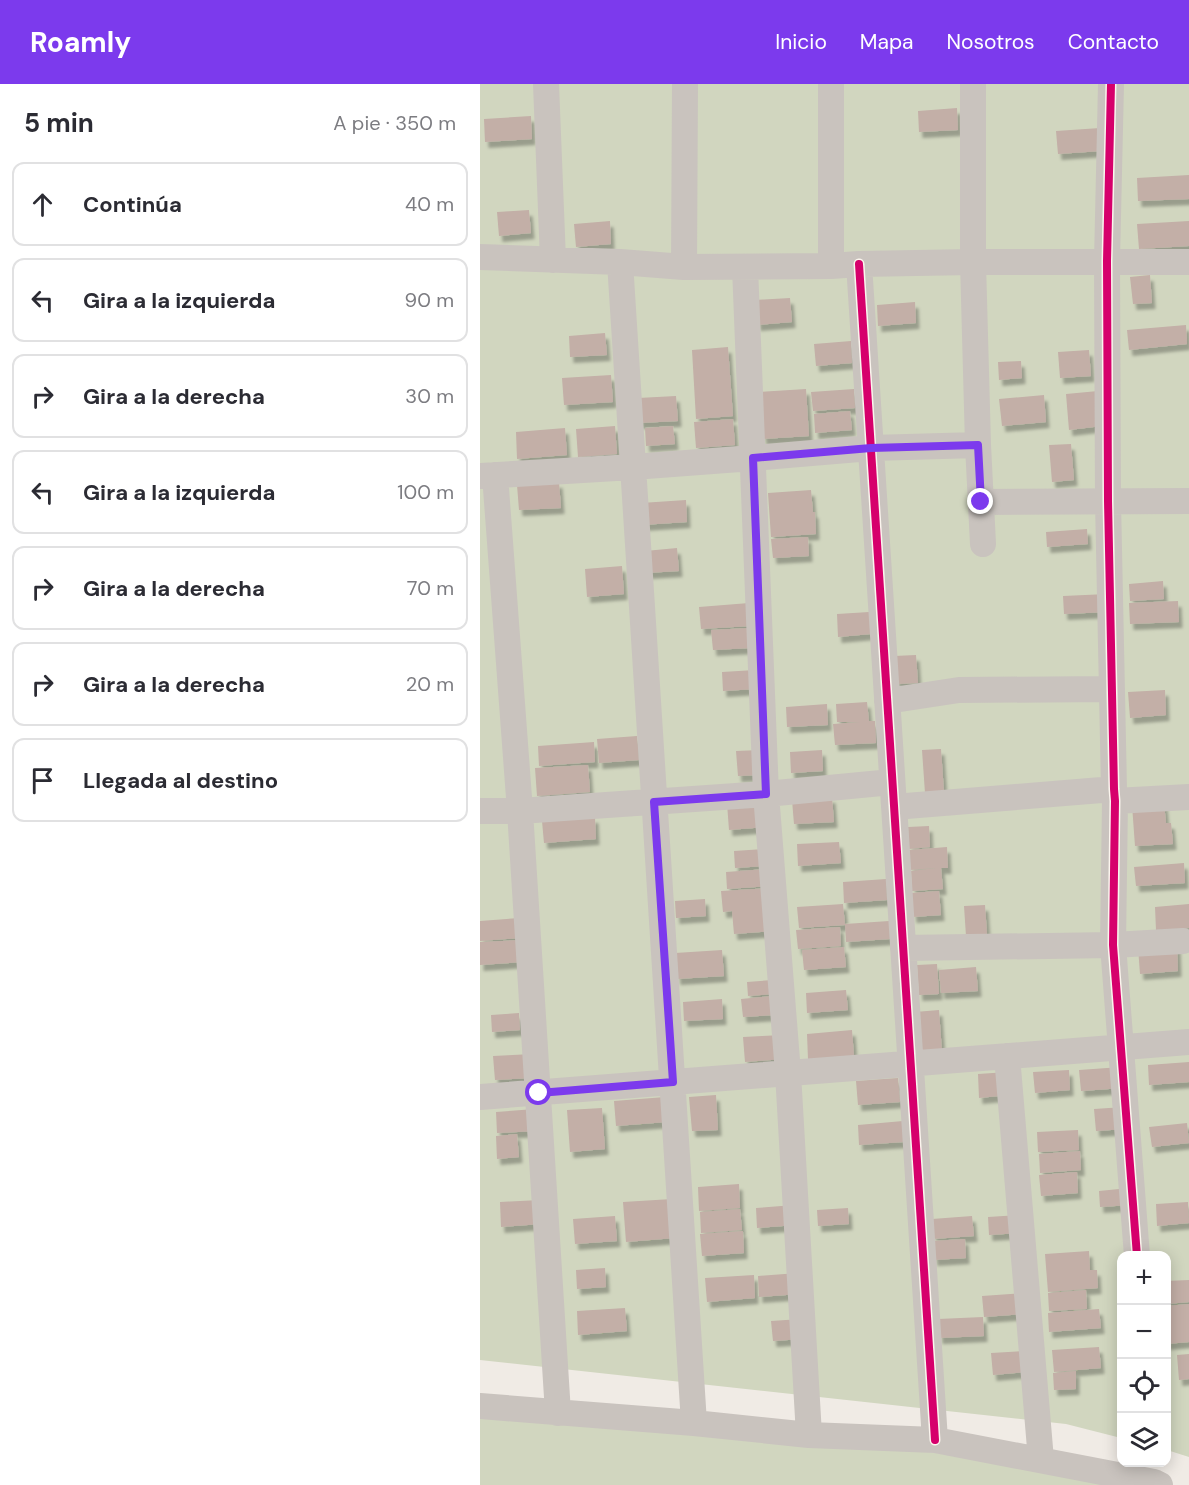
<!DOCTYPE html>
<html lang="es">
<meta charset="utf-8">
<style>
:root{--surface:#fff;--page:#f2f2f3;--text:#2b2b33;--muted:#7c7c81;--line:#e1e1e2;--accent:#7c3aed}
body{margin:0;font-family:"DM Sans",sans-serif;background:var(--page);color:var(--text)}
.controls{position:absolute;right:18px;bottom:18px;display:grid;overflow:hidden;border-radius:12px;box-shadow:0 3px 15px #0003}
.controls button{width:54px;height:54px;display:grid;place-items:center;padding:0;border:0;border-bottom:2px solid var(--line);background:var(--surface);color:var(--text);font:30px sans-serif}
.stop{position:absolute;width:18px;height:18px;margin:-14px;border:4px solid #7c3aed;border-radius:50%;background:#fff}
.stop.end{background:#7c3aed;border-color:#fff;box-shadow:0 2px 6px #0008}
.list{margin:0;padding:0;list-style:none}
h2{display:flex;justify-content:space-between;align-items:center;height:78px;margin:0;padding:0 24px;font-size:26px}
h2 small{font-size:20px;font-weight:400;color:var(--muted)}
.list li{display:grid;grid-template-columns:39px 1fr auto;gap:18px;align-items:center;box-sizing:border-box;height:84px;margin:0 12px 12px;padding:0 12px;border:2px solid var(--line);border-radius:12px}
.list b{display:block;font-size:22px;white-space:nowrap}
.list em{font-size:20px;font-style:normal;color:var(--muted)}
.icon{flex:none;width:33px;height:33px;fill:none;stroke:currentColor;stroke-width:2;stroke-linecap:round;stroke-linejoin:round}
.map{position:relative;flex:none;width:709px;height:1401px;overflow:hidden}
header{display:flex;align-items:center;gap:36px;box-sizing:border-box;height:84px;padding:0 30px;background:var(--accent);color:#fff}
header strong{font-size:28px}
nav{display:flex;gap:33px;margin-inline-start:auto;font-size:21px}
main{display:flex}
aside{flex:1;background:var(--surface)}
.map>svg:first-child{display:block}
</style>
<header>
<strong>Roamly</strong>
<nav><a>Inicio</a><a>Mapa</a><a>Nosotros</a><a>Contacto</a></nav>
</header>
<main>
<aside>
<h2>5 min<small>A pie · 350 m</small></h2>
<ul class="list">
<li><svg class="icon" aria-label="ahead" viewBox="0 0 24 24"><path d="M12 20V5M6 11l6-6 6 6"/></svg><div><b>Continúa</b></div><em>40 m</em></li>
<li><svg class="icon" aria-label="left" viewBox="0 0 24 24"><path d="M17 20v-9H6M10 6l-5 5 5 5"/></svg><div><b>Gira a la izquierda</b></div><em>90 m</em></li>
<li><svg class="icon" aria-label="right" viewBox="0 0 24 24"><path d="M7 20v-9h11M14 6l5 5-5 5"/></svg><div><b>Gira a la derecha</b></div><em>30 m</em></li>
<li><svg class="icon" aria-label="left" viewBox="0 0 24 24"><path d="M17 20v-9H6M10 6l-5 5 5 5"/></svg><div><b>Gira a la izquierda</b></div><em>100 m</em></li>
<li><svg class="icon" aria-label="right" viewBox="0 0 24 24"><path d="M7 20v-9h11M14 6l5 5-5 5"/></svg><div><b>Gira a la derecha</b></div><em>70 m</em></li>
<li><svg class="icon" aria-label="right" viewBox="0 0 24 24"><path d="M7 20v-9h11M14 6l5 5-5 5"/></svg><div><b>Gira a la derecha</b></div><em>20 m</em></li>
<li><svg class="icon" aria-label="arrive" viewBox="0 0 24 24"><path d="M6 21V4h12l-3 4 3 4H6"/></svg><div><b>Llegada al destino</b></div></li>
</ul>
</aside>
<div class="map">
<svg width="709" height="1401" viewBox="0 0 709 1401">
<defs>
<filter id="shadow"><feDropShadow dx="3.5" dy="6" stdDeviation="1.5" flood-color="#0004"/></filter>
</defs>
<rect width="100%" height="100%" fill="#f0ebe5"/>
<path fill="#d1d6bf" d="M0,0H709V1373L687,1366L686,1172H642L641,1354L586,1340L0,1276Z
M0,1317L457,1369L659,1401H0Z"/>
<path fill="#c3afa7" filter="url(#shadow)" d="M477,24L478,46L439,48L438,27Z
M51,32L52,55L5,58L4,35Z
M620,44L621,67L578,70L576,47Z
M709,91V115L658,117L657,94Z
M49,126L51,149L19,152L17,128Z
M130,137L131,160L96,163L94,140Z
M709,137V162L659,165L657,140Z
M670,191L672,219L653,220L650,193Z
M310,214L312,238L277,241L275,216Z
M435,218L436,239L398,242L397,221Z
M706,241L707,260L649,266L647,246Z
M125,249L127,271L90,273L89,252Z
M371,257L372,279L336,282L334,260Z
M248,263L253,332L216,335L212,266Z
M609,266L611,292L580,294L578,268Z
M541,277L542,294L519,296L518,278Z
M131,291L133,318L84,321L82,294Z
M326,305L329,352L283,355L278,308Z
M374,305L375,324L333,327L331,308Z
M618,307L622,342L589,346L586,310Z
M564,311L566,338L522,342L519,315Z
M196,312L198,337L159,339L158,314Z
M370,327L372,346L335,349L334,330Z
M253,335L255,361L216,364L214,338Z
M135,342L137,370L98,373L96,345Z
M193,342L195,360L166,362L165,344Z
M85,344L87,371L37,375L36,348Z
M591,360L594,396L572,398L569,361Z
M79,398L81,424L39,426L37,401Z
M331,406L333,428H335L336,450L291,453L288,409Z
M206,416L207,438L162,441L161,419Z
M607,445L608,460L567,463L566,448Z
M328,453L329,472L293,474L291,455Z
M197,464L199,487L166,489L165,467Z
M142,482L144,510L107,513L105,485Z
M683,497L684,515L650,517L649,500Z
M627,510L628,528L584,530L583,512Z
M698,517L699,538L650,540L649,519Z
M269,519L271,542L221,545L219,523Z
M389,528L391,550L358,553L357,530Z
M269,544L271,564L233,566L231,546Z
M436,571L438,599L416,600L414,572Z
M275,586L276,605L243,607L242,588Z
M685,606L686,631L650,634L648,608Z
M387,618L389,637H395L396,659L355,661L353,640L380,638H357L356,620Z
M347,620L348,641L307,643L306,623Z
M157,652L159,676L119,679L117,655Z
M114,658L115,678L59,682L58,662Z
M461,665L464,708L445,709L442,666Z
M280,666L281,691L258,692L256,667Z
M342,666L343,687L311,689L310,668Z
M108,681L110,708L57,712L55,684Z
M352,713L354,738L314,740L312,716Z
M284,717L286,743L249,746L247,719Z
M684,719L686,739H691L693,760L655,762L652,721Z
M115,733L116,755L64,759L62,737Z
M449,742L450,763L429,765L428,743Z
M359,758L361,779L318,782L317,760Z
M467,763L468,784H461L463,805L432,807L431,787L456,784L430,786L429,766Z
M284,765L285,782L255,784L254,767Z
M704,779L705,799L656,802L654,783Z
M288,785L289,802L247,805L246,788Z
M406,795L407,816L364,819L363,798Z
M290,804L295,847L254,850L252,827L243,828L241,807Z
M459,807L461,831L433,833L431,809Z
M225,815L226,832L196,834L195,817Z
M363,820L365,841L319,844L317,823Z
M709,820V844L676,846L675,823Z
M505,821L507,850L486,852L484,822Z
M39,834L40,854L0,857V837Z
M409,837L410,855L366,858L365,840Z
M360,843L361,862L318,865L316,846Z
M41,856L42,878L0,881V858Z
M697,860L698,887L660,890L658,863Z
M364,863L366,883L324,886L322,866Z
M242,866L244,892L197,895L195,869Z
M457,880L459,910L439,911L437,881Z
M496,883L498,907L461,909L459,886Z
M292,896L293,910L268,912L267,898Z
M366,906L368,926L327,929L326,909Z
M293,912L294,931L263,933L261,915Z
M242,915L243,935L204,937L203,918Z
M459,926L462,968L437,969L435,928Z
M39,929L40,946L12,948L11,931Z
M372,946L374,972L328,975L327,950Z
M302,951L304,975L265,978L263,953Z
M52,970L53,994L15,996L13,972Z
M709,978V998L669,1001L668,981Z
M641,983L643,1004L601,1007L599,986Z
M589,986L590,1006L555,1009L553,988Z
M528,988L529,1011L499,1014L498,990Z
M418,994L420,1018L378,1021L376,997Z
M236,1011L238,1046L212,1047L209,1013Z
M185,1013L187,1038L136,1042L134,1017Z
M644,1023L646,1045L616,1047L614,1025Z
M122,1024L125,1065L90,1068L87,1026Z
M55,1025L57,1047L17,1049L16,1028Z
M423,1037L424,1058L379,1061L378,1041Z
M707,1039L709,1059L672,1063L669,1043Z
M598,1046L599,1066L558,1068L557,1048Z
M37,1050L39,1073L17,1075L16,1052Z
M600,1067L601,1086L560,1089L559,1070Z
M597,1088L598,1109L561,1112L559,1091Z
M259,1100L260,1124L219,1127L218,1103Z
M649,1104L651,1121L620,1123L619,1107Z
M192,1115L195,1154L146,1158L143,1118Z
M60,1116L61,1140L21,1143L20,1118Z
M708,1118L709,1139L677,1142L676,1120Z
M314,1121L316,1141L277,1144L276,1124Z
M368,1124L369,1140L338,1142L337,1126Z
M260,1125L262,1146L221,1149L220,1128Z
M539,1131L540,1149L509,1151L508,1133Z
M135,1132L137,1157L95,1160L93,1135Z
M492,1132L494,1152L453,1155L452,1135Z
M263,1147L264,1169L222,1172L220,1150Z
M485,1155L486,1174L454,1176L452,1157Z
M609,1167L610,1186H617L618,1204L568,1208L565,1170Z
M125,1184L126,1203L97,1205L96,1186Z
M318,1189L320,1210L279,1213L278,1192Z
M274,1191L275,1214L227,1218L225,1194Z
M709,1196V1218L686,1220V1197Z
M606,1206L607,1225L569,1227L568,1209Z
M545,1209L546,1230L504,1233L502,1212Z
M709,1220V1258L686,1260V1222Z
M145,1224L147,1247L98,1251L97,1227Z
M619,1225L621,1244L569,1248L568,1229Z
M503,1233L504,1252L459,1254L458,1235Z
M321,1235L323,1255L293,1257L291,1237Z
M619,1263L621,1284L574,1288L572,1266Z
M545,1267L546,1288L513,1291L511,1269Z
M709,1270V1295L699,1296L697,1271Z
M596,1287V1305L574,1306L573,1289Z"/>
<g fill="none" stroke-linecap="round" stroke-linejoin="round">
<path stroke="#c9c3be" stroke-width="26" d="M66,0L73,176
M351,0V182
M493,0V178L498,361L503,460
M631,0L627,177L628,417L634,705L635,717L633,861L657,1172
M0,173L140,178L204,183L351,182L379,180L493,178H709
M140,178L214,1339
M379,180L455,1356
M204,183L205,0
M265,183L286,710L308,989L329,1351
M15,391L40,727L78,1329
M0,392L153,383L273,374L391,364L498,361
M501,418L709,417
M407,617L479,606L632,605
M635,717L709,713
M414,723L634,705
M0,727H40L286,710L412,698
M423,864L633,861L703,857
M527,972L561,1376
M0,1013L709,958
M0,1322L214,1339L329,1351L455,1356L674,1398L680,1401"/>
<g stroke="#fbf5ee" stroke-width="11">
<path id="cycleway" d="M631,0L627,177L628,417L634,705L635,717L633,861L657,1172
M379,180L455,1356"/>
</g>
<use href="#cycleway" stroke="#d6006c" stroke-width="8"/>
</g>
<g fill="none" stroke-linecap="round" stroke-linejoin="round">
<path stroke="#7c3aed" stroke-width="8" d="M59,1009L193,998L174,718L286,710L273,374L391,364L498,361L501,418"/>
</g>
</svg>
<div class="controls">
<button>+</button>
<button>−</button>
<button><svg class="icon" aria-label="locate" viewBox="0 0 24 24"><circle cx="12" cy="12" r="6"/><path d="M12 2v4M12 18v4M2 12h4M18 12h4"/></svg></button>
<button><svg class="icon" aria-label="layers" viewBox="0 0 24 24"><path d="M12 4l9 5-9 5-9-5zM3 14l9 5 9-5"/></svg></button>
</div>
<div class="stop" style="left:59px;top:1009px"></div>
<div class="stop end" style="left:501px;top:418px"></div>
</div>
</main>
